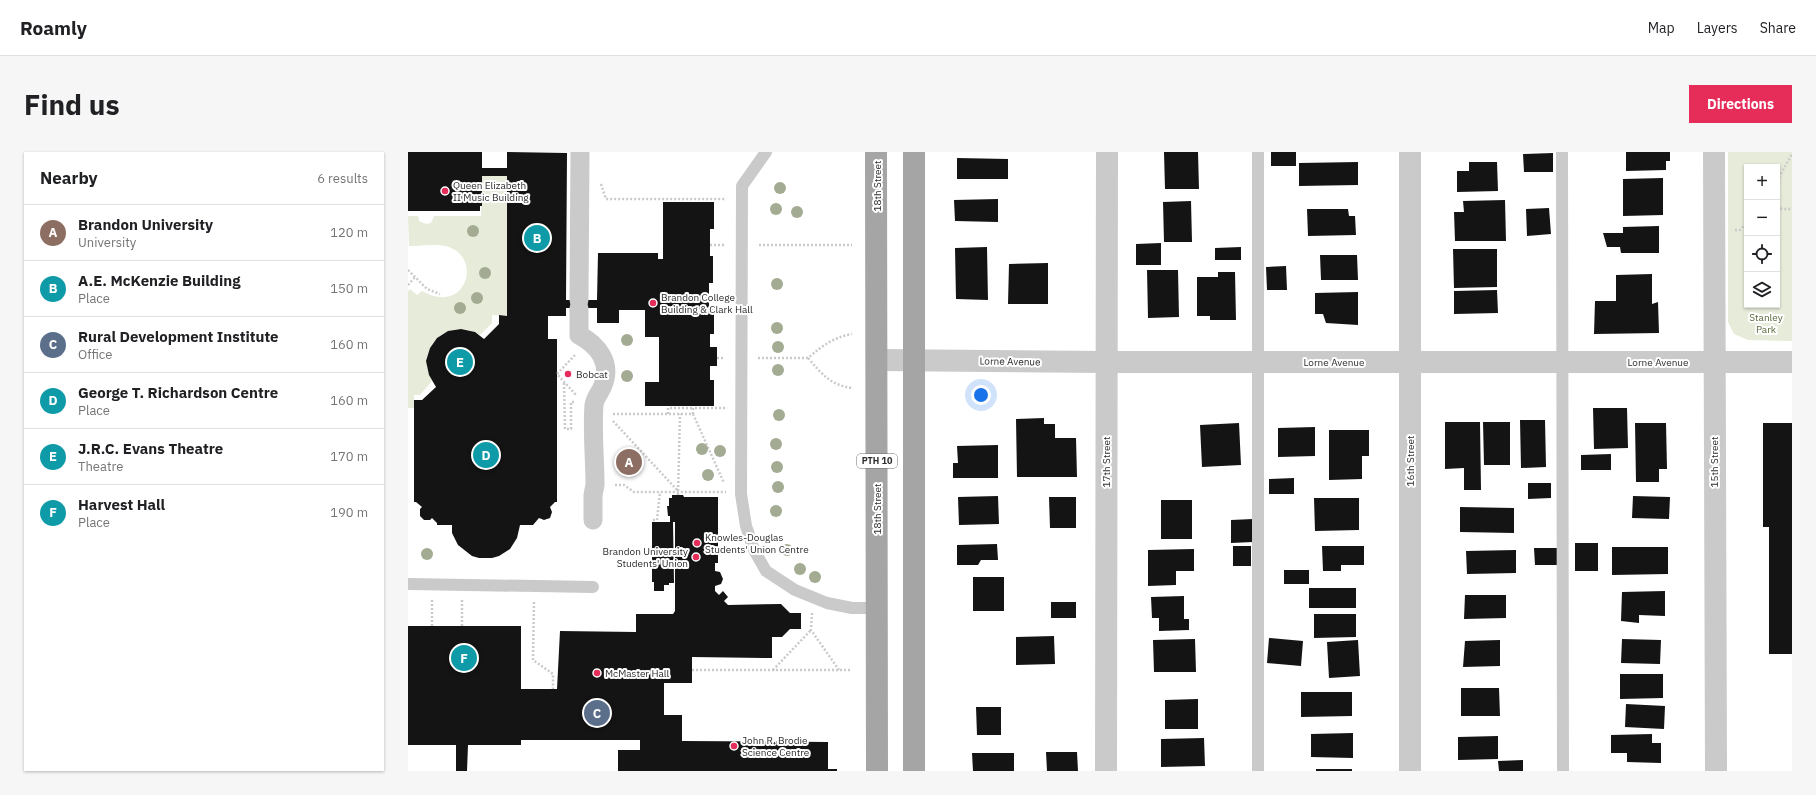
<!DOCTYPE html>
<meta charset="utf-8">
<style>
:root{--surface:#fff;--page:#f6f6f6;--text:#202124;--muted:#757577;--line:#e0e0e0;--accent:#e62d5a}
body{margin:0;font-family:"IBM Plex Sans",sans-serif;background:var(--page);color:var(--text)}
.controls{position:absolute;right:12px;top:12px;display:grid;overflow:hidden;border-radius:0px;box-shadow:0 1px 3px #0004}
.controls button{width:36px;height:36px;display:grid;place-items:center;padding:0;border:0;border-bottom:1px solid var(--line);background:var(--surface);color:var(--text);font:20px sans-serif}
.you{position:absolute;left:573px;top:243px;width:14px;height:14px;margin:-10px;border:3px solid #fff;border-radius:50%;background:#1a73e8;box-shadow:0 0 0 6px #1a73e833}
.badge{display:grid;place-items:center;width:26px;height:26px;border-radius:50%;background:var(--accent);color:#fff;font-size:13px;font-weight:700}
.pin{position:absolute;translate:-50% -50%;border:2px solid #fff;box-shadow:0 1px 4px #0006}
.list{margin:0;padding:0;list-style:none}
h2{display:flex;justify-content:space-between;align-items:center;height:52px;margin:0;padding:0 16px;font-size:17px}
h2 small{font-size:13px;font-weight:400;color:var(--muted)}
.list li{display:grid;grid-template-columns:26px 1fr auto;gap:12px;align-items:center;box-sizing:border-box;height:56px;padding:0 16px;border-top:1px solid var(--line)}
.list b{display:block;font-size:15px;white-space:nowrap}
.list p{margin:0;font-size:13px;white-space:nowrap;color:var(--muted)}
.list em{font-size:13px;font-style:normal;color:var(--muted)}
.icon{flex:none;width:22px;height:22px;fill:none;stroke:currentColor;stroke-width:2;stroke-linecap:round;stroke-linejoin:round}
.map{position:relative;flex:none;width:1384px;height:619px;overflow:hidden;border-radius:0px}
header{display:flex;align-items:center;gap:24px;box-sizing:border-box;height:56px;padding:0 20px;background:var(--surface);border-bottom:1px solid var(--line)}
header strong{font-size:19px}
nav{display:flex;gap:22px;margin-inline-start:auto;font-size:14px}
.intro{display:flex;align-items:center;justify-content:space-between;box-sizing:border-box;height:96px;padding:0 24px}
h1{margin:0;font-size:28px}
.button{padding:10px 18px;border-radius:0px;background:var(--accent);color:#fff;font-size:14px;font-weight:700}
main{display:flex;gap:24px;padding:0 24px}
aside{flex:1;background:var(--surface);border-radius:0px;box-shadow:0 1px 3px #0004}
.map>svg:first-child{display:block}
</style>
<header>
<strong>Roamly</strong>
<nav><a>Map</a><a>Layers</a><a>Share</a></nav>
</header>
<div class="intro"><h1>Find us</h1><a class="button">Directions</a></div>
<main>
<aside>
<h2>Nearby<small>6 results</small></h2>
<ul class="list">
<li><span class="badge" style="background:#8d6e63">A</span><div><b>Brandon University</b><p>University</p></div><em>120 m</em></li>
<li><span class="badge" style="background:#0f9aa8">B</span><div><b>A.E. McKenzie Building</b><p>Place</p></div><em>150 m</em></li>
<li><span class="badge" style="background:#5c6f8a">C</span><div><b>Rural Development Institute</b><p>Office</p></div><em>160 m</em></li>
<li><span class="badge" style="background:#0f9aa8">D</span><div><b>George T. Richardson Centre</b><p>Place</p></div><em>160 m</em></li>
<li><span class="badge" style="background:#0f9aa8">E</span><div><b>J.R.C. Evans Theatre</b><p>Theatre</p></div><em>170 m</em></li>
<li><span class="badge" style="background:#0f9aa8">F</span><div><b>Harvest Hall</b><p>Place</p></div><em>190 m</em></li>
</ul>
</aside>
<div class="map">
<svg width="1384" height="619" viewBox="0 0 1384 619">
<rect width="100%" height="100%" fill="#fff"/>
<path fill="#e6ebda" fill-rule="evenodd" d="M1320,0H1384V189L1340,188L1326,182L1320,170ZM1339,15H1369V153H1339Z
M74,24H99V164L84,163V171L72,183C38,164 7,196 24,229L12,243H6V256H0V139L2,137L9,143L14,139C59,164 74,106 41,95C29,91 14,94 1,94L0,64H10L11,69L18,72L23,71L26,64H73Z"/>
<path fill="#141414" d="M0,0H74V16H99V0L159,1L158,148H189L190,101H250V107H255V50H306V77H302V104H305V131H301V155H306V182H302V195H309V214H302V228H306V254H237V230H251V185H237V158H211V171H189V156H158V164H140V187H149V350H147L142,355L144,360L142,366L136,368L131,366L125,373H112L109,386L102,397L91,404L84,406H71L64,404L50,393L44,381V373H29V371L24,366L22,368H16L12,364V357L14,355L8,350H6V248H14L28,235L21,223L18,209L22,196L29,186L40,179L53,177L67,180L76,187L91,172V163L99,164V24H74V54H72V59H0Z
M756,0H790L791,37H757Z
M863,0H888V14H863Z
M1218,0H1262V9H1258V18L1218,19Z
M1145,1V20H1116L1115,2Z
M549,6L600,7V27H549Z
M950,10V33L891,34V11Z
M1061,10H1089L1090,39L1049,40V19H1061Z
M1255,26V63L1215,64V27Z
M590,47V70L547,69L546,48Z
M1097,48L1098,89H1047L1046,60H1056L1055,49Z
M783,49L784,90H756L755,50Z
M1141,56L1143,82L1119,84L1118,57Z
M899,57H940L941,64H947L948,83L900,84Z
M1251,74V101H1213L1212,95H1199L1195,81H1215V75Z
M753,91V113H728V92Z
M579,95L580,148L548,147L547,96Z
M833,95V108H807V96Z
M1045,97H1089V135L1046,136Z
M912,103H949L950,128H913Z
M640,111V152H600L601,112Z
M878,114L879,138H859L858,115Z
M739,118H770L771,165L740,166Z
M810,120H827L828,168H802V164H789V125H810Z
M1244,122V152L1250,150L1251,181L1186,182L1187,149H1208V123Z
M1089,138L1090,161L1046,162V139Z
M950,140V173L918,171L915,162H907V141Z
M1185,256H1219L1220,296L1186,297Z
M636,266V272H647V286H668L669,325H609L608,267Z
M1112,268H1137L1138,315L1113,316Z
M1037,270H1072L1073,338H1056V316L1037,317Z
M1075,270H1102V313H1076Z
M831,271L833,313L794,315L792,273Z
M1227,271H1258L1259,317H1251V330H1228Z
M1355,271H1384V502H1361V375H1355Z
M907,275V304L870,305V276Z
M921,278H961V304H954V327L921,328Z
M590,293V326H545V311H550L549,294Z
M1203,302V318H1173V303Z
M886,326V342H861V327Z
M1120,331H1143V346L1120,347Z
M264,343H275L276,345H310V411H307V419L312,420L315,427L313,432L307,434V439L311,443L315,439L320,445L316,449L320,453L373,452L382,461H393V477H382L374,485H364V506L284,505V531H256V563H274V589L420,590V617H429V619H210V598H232V588H113V593H60L59,619H48V593H0V474H113V537H149L152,479L228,480V462H265L267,459V370H265L266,431H261V433H256V439H246V430H244V370H262V364H260L259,354H261V346H264Z
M590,344L591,372L551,373L550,345Z
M1225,344L1262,345L1261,367L1224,366Z
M641,345H668V376H642Z
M906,346H951V378L907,379Z
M753,348H784V387H753Z
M1052,355L1106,356V381L1052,380Z
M845,367V390L823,391V368Z
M1167,391H1190V419H1167Z
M589,392L590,408H573L570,413H549V393Z
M825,394H843V414H825Z
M914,394H956V413H933V419H915Z
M1204,395H1260V422L1204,423Z
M1126,396H1150V413H1127Z
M786,397V419H768V433L740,434V398Z
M1108,398V421L1059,422L1058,399Z
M876,418H901V432H876Z
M565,425H596V459H565Z
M901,436H948V456H901Z
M1257,439V464L1231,463V471L1213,469L1214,440Z
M1057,443H1098V466L1056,467Z
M776,444V467H781V478L751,479V466H744L743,445Z
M643,450H668V466H643Z
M906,462H948V485L906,486Z
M646,484L647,512L608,513V485Z
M861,486L895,489L893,514L859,511Z
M787,487L788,520H746L745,488Z
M1214,487L1253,488L1252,512L1213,511Z
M950,488L952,524L921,526L919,490Z
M1092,488V514L1055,515L1057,489Z
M1212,522H1255V546L1212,547Z
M1053,536H1091L1092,564H1053Z
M893,540H944V564L893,565Z
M790,547V577H757V548Z
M1218,552L1257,554L1256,577L1217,575Z
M568,555H593V583H569Z
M945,581V606L903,605V582Z
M1244,582V591H1253V611L1219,610V601H1203V583Z
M1090,584V607L1050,608V585Z
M796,586L797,614L753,615V587Z
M638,600H669L670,619H639Z
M564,601H606V619H565Z
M1115,608V619H1091L1090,609Z
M908,617H944V619H908Z"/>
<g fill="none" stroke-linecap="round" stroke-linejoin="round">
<path stroke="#cacaca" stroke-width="2.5" stroke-dasharray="2 2" stroke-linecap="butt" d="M1369,29L1384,2
M193,32L198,47H317
M1369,54L1374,57H1384
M1327,78H1332L1339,70
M302,93H318
M351,93H444
M0,118L19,137L32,142
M0,133L7,125
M167,203L149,222L168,243
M309,206H317
M350,206H400C414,194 426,185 444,182
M400,206C414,222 422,233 444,236
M156,231L157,277H163V250H167
M205,262H285V256H318
M260,262V256H285
M285,262L316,331
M205,269L270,339
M207,333H216L226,340H318
M270,343L272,262
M245,368H249L252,340
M24,448V474
M126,450L125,508L145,522V537
M404,461L403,478L431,518
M54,474V448
M284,518H444
M365,518L403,478"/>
<path stroke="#cacaca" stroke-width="12" d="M358,0L334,34L333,342L338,374L346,398L358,419L387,438L419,451L444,456H469
M1154,0L1155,619
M0,432L185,435
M850,619V0"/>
<path stroke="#cacaca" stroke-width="19" d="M171,148L172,0
M171,156V183C190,193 204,211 195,233C193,240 187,245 186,253C184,278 187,308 187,333L185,343V368"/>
<path stroke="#cacaca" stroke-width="22" d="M1002,0V619
M1306,0L1308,619
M469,208L699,210H1384
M698,619L699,0"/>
<path stroke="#a5a5a5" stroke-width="22" d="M468,0L469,619
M506,619V0"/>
</g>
<g fill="#a3ac93">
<circle cx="372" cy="36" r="6"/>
<circle cx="368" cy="57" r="6"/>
<circle cx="389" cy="60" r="6"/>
<circle cx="65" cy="79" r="6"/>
<circle cx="77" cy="121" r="6"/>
<circle cx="369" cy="132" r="6"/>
<circle cx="69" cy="146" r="6"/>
<circle cx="52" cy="156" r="6"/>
<circle cx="369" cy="176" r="6"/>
<circle cx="219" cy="188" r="6"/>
<circle cx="370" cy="195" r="6"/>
<circle cx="370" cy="218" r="6"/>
<circle cx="219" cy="224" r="6"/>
<circle cx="371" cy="263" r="6"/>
<circle cx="368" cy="292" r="6"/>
<circle cx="294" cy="297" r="6"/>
<circle cx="312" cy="299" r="6"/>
<circle cx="369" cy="315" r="6"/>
<circle cx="300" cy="323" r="6"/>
<circle cx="370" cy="335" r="6"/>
<circle cx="368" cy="359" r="6"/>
<circle cx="379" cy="398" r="6"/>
<circle cx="19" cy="402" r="6"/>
<circle cx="392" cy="417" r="6"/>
<circle cx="407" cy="425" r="6"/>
</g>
<g fill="#e62d5a" stroke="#fff" stroke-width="1.5">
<circle cx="37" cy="39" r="4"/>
<circle cx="245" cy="151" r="4"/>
<circle cx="160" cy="222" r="4"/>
<circle cx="289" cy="391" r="4"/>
<circle cx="288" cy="405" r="4"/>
<circle cx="189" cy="521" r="4"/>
<circle cx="326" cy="594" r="4"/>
</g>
<g text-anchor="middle" stroke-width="4" stroke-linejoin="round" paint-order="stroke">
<rect fill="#fff" stroke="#6c6c6c" stroke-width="1" x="449" y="302" width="40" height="14" rx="3"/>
<g font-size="9" font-weight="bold" fill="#2d2d2d">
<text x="469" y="312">PTH 10</text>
</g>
<g font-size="10" fill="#2d2d2d" stroke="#fff" text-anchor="start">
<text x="45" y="37">Queen Elizabeth<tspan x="45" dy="12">II Music Building</tspan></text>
<text x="253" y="149">Brandon College<tspan x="253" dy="12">Building &amp; Clark Hall</tspan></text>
<text x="168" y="226">Bobcat</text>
<text x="297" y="389">Knowles-Douglas<tspan x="297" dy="12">Students' Union Centre</tspan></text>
<text x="280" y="403" text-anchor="end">Brandon University<tspan x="280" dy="12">Students' Union</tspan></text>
<text x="197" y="525">McMaster Hall</text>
<text x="334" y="592">John R. Brodie<tspan x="334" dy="12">Science Centre</tspan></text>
</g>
<g font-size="10" fill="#2d2d2d" stroke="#fff">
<text transform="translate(469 34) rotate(-90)" y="4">18th Street</text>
<text transform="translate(602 209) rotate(1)" y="4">Lorne Avenue</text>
<text x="926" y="214">Lorne Avenue</text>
<text x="1250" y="214">Lorne Avenue</text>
<text transform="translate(1002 309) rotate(-90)" y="4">16th Street</text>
<text transform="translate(698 310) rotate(-90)" y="4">17th Street</text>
<text transform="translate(1306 310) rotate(-90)" y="4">15th Street</text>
<text transform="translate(469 357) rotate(-90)" y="4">18th Street</text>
</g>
<g font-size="10" fill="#58693b" stroke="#fff">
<text x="1358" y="169">Stanley<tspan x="1358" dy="12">Park</tspan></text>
</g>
</g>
</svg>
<div class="controls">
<button>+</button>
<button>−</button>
<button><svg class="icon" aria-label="locate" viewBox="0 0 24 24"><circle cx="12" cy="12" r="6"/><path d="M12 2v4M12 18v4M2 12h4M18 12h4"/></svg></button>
<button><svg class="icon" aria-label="layers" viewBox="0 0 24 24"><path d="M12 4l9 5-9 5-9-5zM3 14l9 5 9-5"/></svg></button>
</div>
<div class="you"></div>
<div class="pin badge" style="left:221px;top:310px;background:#8d6e63">A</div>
<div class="pin badge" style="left:129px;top:86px;background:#0f9aa8">B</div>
<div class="pin badge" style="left:189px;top:561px;background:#5c6f8a">C</div>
<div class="pin badge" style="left:78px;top:303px;background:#0f9aa8">D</div>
<div class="pin badge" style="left:52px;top:210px;background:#0f9aa8">E</div>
<div class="pin badge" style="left:56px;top:506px;background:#0f9aa8">F</div>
</div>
</main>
